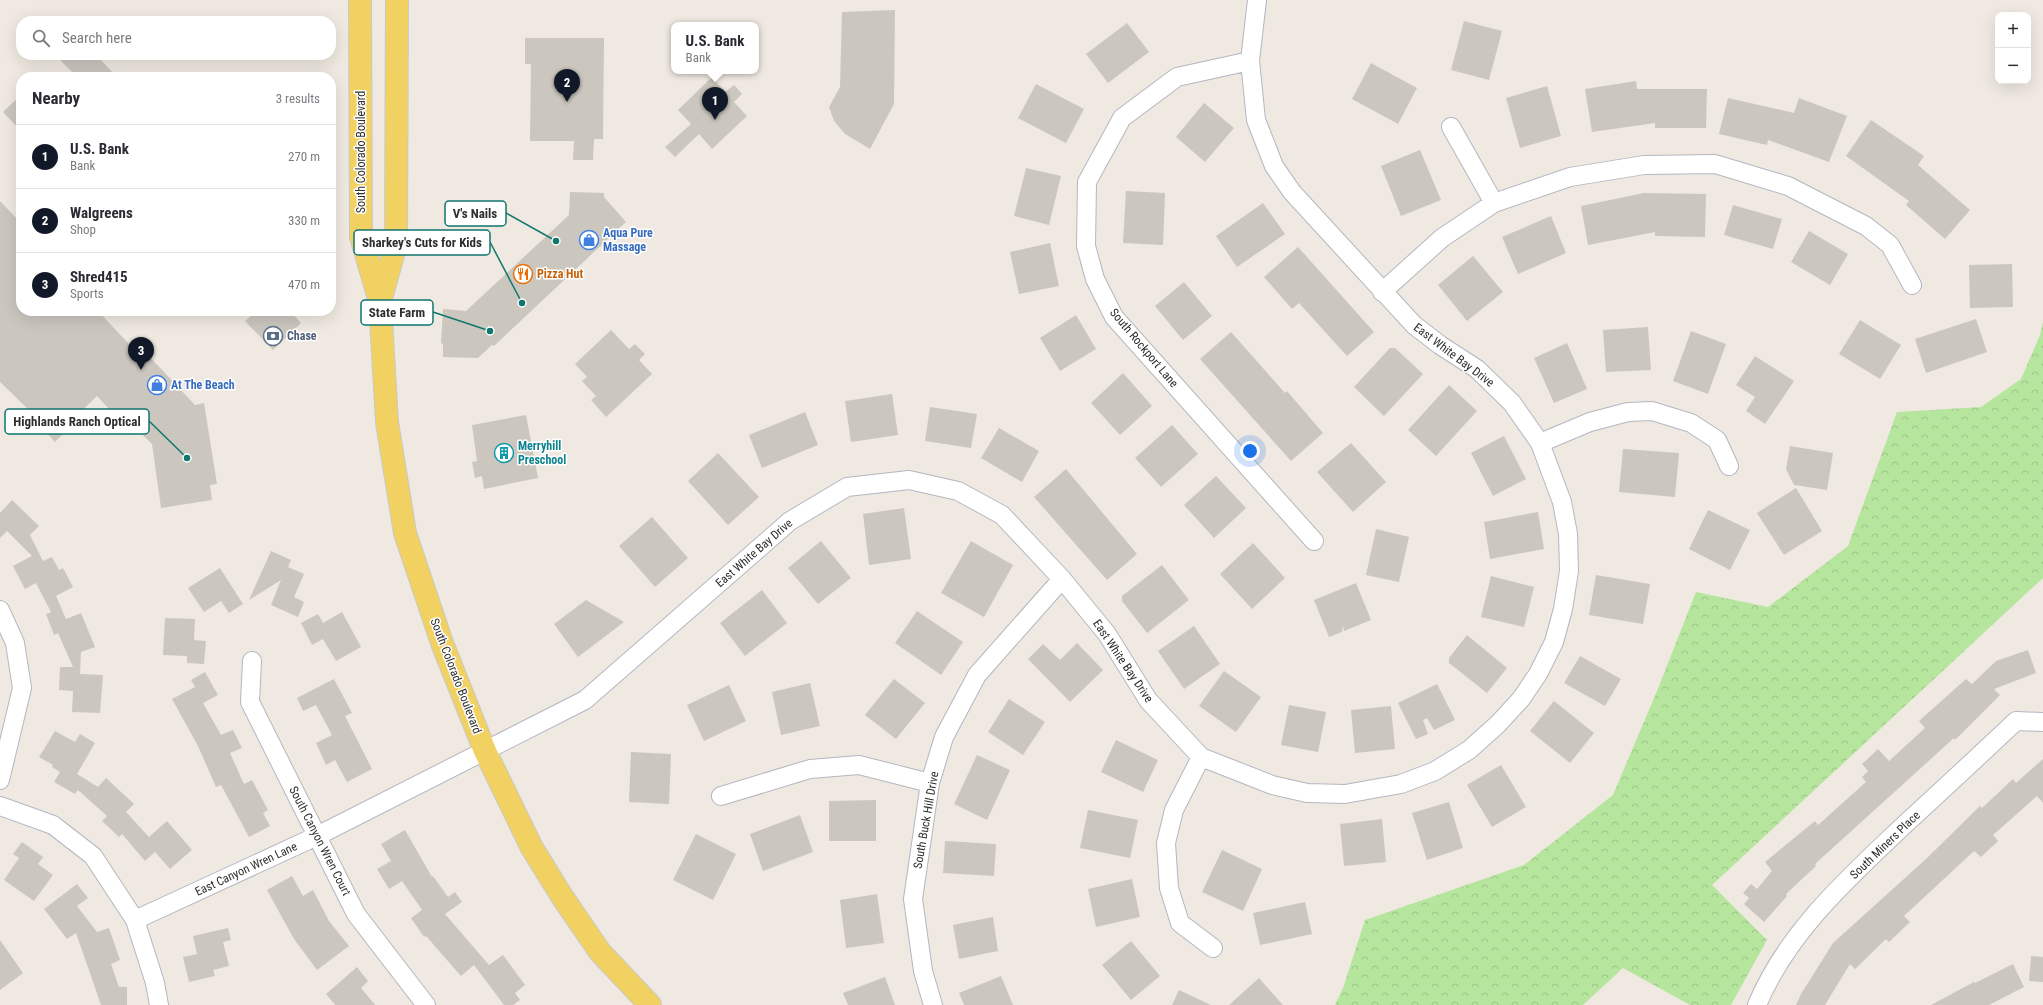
<!DOCTYPE html>
<meta charset="utf-8">
<style>
:root{--surface:#fff;--page:#f7f7f7;--text:#2b2b33;--muted:#7c7c81;--line:#e1e1e2;--accent:#111827}
body{margin:0;font-family:"Roboto Condensed",sans-serif;background:var(--page);color:var(--text)}
.controls{position:absolute;right:12px;top:12px;display:grid;overflow:hidden;border-radius:8px;box-shadow:0 4px 16px #0002}
.controls button{width:36px;height:36px;display:grid;place-items:center;padding:0;border:0;border-bottom:1px solid var(--line);background:var(--surface);color:var(--text);font:20px sans-serif}
.you{position:absolute;left:1250px;top:451px;width:14px;height:14px;margin:-10px;border:3px solid #fff;border-radius:50%;background:#1a73e8;box-shadow:0 0 0 6px #1a73e833}
.badge{display:grid;place-items:center;width:26px;height:26px;border-radius:50%;background:var(--accent);color:#fff;font-size:13px;font-weight:700}
.pin{position:absolute;translate:-50% -33px;filter:drop-shadow(0 1px 2px #0008)}
.pin::after{content:'';position:absolute;top:21px;width:14px;height:12px;background:inherit;clip-path:polygon(0 0,100% 0,50% 100%)}
.popup{position:absolute;left:671px;top:22px;width:88px;height:52px;box-sizing:border-box;display:grid;place-content:center;border-radius:8px;background:var(--surface);filter:drop-shadow(0 1px 3px #0005);font-size:13px;white-space:nowrap;color:var(--muted)}
.popup b{font-size:15px;color:var(--text)}
.popup::after{content:'';position:absolute;left:50%;top:100%;margin-left:-8px;border:8px solid transparent;border-top-color:var(--surface)}
.list{margin:0;padding:0;list-style:none}
h2{display:flex;justify-content:space-between;align-items:center;height:52px;margin:0;padding:0 16px;font-size:17px}
h2 small{font-size:13px;font-weight:400;color:var(--muted)}
.list li{display:grid;grid-template-columns:26px 1fr auto;gap:12px;align-items:center;box-sizing:border-box;height:64px;padding:0 16px;border-top:1px solid var(--line)}
.list b{display:block;font-size:15px;white-space:nowrap}
.list p{margin:0;font-size:13px;white-space:nowrap;color:var(--muted)}
.list em{font-size:13px;font-style:normal;color:var(--muted)}
.icon{flex:none;width:22px;height:22px;fill:none;stroke:currentColor;stroke-width:2;stroke-linecap:round;stroke-linejoin:round}
.map{position:relative;flex:none;width:2043px;height:1005px;overflow:hidden}
.search{position:absolute;background:var(--surface);box-shadow:0 4px 16px #0002;left:16px;top:16px;width:320px;height:44px;display:flex;align-items:center;gap:10px;box-sizing:border-box;padding:0 14px;border-radius:16px;color:var(--muted);font-size:15px}
.panel{position:absolute;background:var(--surface);box-shadow:0 4px 16px #0002;left:16px;top:72px;width:320px;height:244px;border-radius:16px}
.map>svg:first-child{display:block}
</style>
<div class="map">
<svg width="2043" height="1005" viewBox="0 0 2043 1005">
<defs>
<pattern id="park-crowns" width="20" height="18" patternUnits="userSpaceOnUse"><rect width="20" height="18" fill="#b6e59e"/><path d="M2 6a3 3 0 1 1 6 0M12 15a3 3 0 1 1 6 0" fill="none" stroke="#9dc588"/></pattern>
</defs>
<rect width="100%" height="100%" fill="#efe9e1"/>
<path fill="url(#park-crowns)" d="M2043,322V578L1712,885L1767,940L1731,1005H1690L1623,968L1583,1005H1335L1343,988L1365,920L1524,865L1613,795L1657,691L1696,592L1768,607L1848,546L1897,412L1981,407L2021,379L2040,335Z"/>
<path fill="#cbc7bf" d="M895,10L894,104L870,149L845,134L834,121L829,107L840,87L842,12Z
M1464,21L1502,31L1489,80L1451,70Z
M1127,23L1149,52L1108,83L1086,54Z
M525,38H604L603,139H594L593,160H573L574,141H530L531,64H525Z
M55,55H96L117,77H77Z
M1371,63L1417,88L1398,124L1352,99Z
M712,77L725,92L734,85L742,94L734,102L747,116L712,149L699,134L675,157L665,147L691,124L678,110Z
M1636,81L1637,89H1707L1706,128H1655V123L1592,132L1585,89Z
M1036,84L1084,109L1066,143L1018,118Z
M1547,86L1561,136L1520,148L1506,98Z
M21,95V131L3,112Z
M1728,98L1794,113L1799,98L1847,116L1829,162L1768,140L1767,145L1719,134Z
M1204,103L1234,128L1205,162L1176,137Z
M1871,120L1924,156L1918,165L1970,210L1945,239L1906,205L1909,201L1846,156Z
M1420,150L1441,200L1401,216L1381,166Z
M1026,168L1061,176L1049,225L1014,216Z
M1126,191L1165,193L1163,245L1123,243Z
M570,192L604,193V197L626,222L494,346L492,345L478,358L443,357V343L441,344L443,309L466,311L569,215Z
M1644,193L1706,194L1705,237L1655,236V232L1588,245L1581,206Z
M0,201L21,223V311H98L143,359L148,355L195,405L204,403L217,484L210,485L212,500L161,508L152,444L138,430L133,435L97,396L68,424L71,426L55,442L28,413L30,411L0,382Z
M1263,203L1285,234L1237,267L1216,236Z
M1733,205L1782,219L1773,249L1724,235Z
M1551,216L1566,253L1518,274L1502,237Z
M1809,231L1848,254L1830,285L1791,262Z
M1050,243L1059,286L1019,294L1010,252Z
M1298,247L1374,332L1347,356L1299,303L1292,309L1264,277Z
M1473,256L1503,292L1467,321L1438,285Z
M2012,264L2013,307L1970,308L1969,265Z
M1184,282L1212,316L1183,340L1155,306Z
M256,311H290L301,323L273,350L245,321Z
M1076,315L1096,349L1060,371L1040,338Z
M1976,319L1987,352L1926,373L1915,339Z
M1860,320L1901,345L1880,379L1839,354Z
M1648,327L1651,370L1606,372L1603,330Z
M611,330L629,349L635,344L645,354L639,360L652,374L606,417L591,400L596,396L582,381L587,377L575,364Z
M1691,331L1726,344L1708,394L1673,381Z
M1231,332L1285,393L1287,391L1323,433L1291,461L1200,359Z
M1567,343L1587,389L1554,403L1534,358Z
M1390,348H1395L1423,374L1384,416L1354,387Z
M1755,356L1794,381L1765,424L1746,411L1755,397L1736,385Z
M1123,373L1152,406L1120,435L1091,403Z
M1449,385L1477,411L1436,456L1408,430Z
M892,394L898,435L851,442L845,401Z
M930,407L977,414L971,448L925,441Z
M805,412L818,445L762,468L749,435Z
M526,415L538,478L484,489L482,476L475,478L472,462L477,461L472,425Z
M1172,425L1198,454L1161,487L1135,458Z
M999,428L1039,451L1022,482L981,458Z
M1504,436L1526,479L1493,496L1471,453Z
M1351,443L1386,482L1353,512L1317,472Z
M1790,446L1833,453L1827,490L1794,485L1786,469Z
M1623,449L1679,453L1675,497L1619,492Z
M718,453L759,497L728,525L688,481Z
M1066,469L1137,554L1107,580L1034,497Z
M1216,476L1246,508L1214,538L1184,505Z
M1796,488L1822,531L1784,555L1757,513Z
M12,500L39,526L30,535L43,561L52,557L59,570L63,568L73,587L56,596L66,619L81,613L95,647L81,652L80,674L103,675L100,713L72,712L73,691L59,690L60,667H73L58,633L54,635L46,614L51,612L36,583L25,589L13,566L32,556L7,531L0,538V513Z
M904,508L911,559L869,565L863,514Z
M1708,510L1750,530L1730,570L1689,549Z
M1538,512L1544,549L1490,559L1484,522Z
M652,517L688,558L655,587L619,546Z
M1376,529L1409,537L1399,582L1366,575Z
M821,541L851,578L818,604L788,568Z
M971,541L1013,565L984,617L941,593Z
M1253,543L1285,578L1252,609L1220,574Z
M271,551L291,560L288,567L304,574L294,597L304,602L298,617L271,605L281,580L249,600Z
M1162,565L1189,600L1147,633L1122,601V596Z
M220,568L243,604L229,613L221,601L204,612L188,588Z
M1596,575L1650,584L1643,624L1589,615Z
M1491,576L1534,587L1524,627L1481,617Z
M1356,583L1371,620L1344,631L1343,625L1342,632L1329,637L1314,600Z
M762,590L787,623L745,656L720,623Z
M586,600L624,622L578,657L554,624Z
M917,611L963,642L941,675L895,643Z
M342,612L361,647L336,661L323,639L312,645L301,623L318,614L323,623Z
M165,618L195,619L194,640L206,641L204,664L187,663V656L163,655Z
M1194,626L1220,664L1184,689L1158,651Z
M1467,635L1507,668L1487,693L1449,663V658Z
M1077,643L1103,670L1070,702L1028,659L1043,644L1060,660Z
M2028,650L2036,673L1994,689L2000,695L1955,740L1954,738L1815,864L1816,866L1786,894L1787,896L1764,922L1744,904L1749,898L1743,893L1751,884L1757,889L1772,871L1765,862L1815,821L1818,825L1866,782L1862,777L1868,771L1862,764L1878,749L1889,761L1925,728L1919,721L1966,679L1972,684L1996,661Z
M1580,656L1621,679L1605,706L1564,683Z
M1224,671L1261,697L1236,732L1199,706Z
M205,672L218,695L203,703L221,735L233,730L242,748L230,753L244,784L252,780L268,810L263,813L270,826L249,837L221,785L216,787L198,746L172,699L195,687L191,680Z
M334,679L352,713L345,716L372,769L347,782L335,760L326,765L316,743L332,735L316,705L303,711L297,698Z
M894,679L925,703L896,739L865,715Z
M810,683L820,726L781,735L772,692Z
M1437,684L1455,720L1434,730L1427,718L1423,720L1428,734L1416,739L1398,703Z
M729,685L746,721L704,741L687,705Z
M1009,699L1045,722L1023,755L988,732Z
M1554,701L1594,733L1570,763L1530,731Z
M1289,705L1326,712L1318,752L1281,745Z
M1391,706L1395,749L1355,753L1351,710Z
M55,731L75,742L80,734L95,743L77,774L98,787L106,778L134,804L126,812L149,837L167,821L192,850L170,869L155,852L145,861L122,834L119,837L102,821L107,816L78,790L75,794L54,782L60,772L52,767L53,765L39,757Z
M1116,740L1158,760L1143,792L1101,772Z
M631,752L671,754L669,804L629,802Z
M977,755L1010,770L987,820L954,804Z
M2043,759V803L2037,796L1993,835L1998,841L1981,857L1974,851L1904,916L1910,922L1889,942L1886,939L1855,969L1850,964L1825,1005H1796L1801,994L1833,943L1926,859L1980,806L1982,808L2013,779L2016,783Z
M1501,765L1526,807L1492,827L1467,785Z
M876,800V841H829V801Z
M1449,802L1463,848L1427,860L1412,813Z
M1088,810L1138,820L1130,858L1080,848Z
M800,815L813,852L763,871L750,834Z
M1382,819L1386,862L1344,866L1340,824Z
M405,830L432,877L433,876L448,897L455,892L462,902L445,914L489,965L503,955L525,985L515,993L520,1000L513,1005H504L474,965L461,976L426,936L424,937L411,918L422,910L402,881L389,889L377,869L391,861L381,844Z
M696,834L736,854L713,900L673,880Z
M945,841L996,844L994,876L943,873Z
M22,842L43,857L38,864L53,875L34,901L4,880L19,858L13,854Z
M1222,850L1262,869L1243,911L1202,892Z
M292,876L303,896L313,890L329,921L349,946L317,970L294,939L267,890Z
M1132,879L1140,917L1096,927L1088,889Z
M77,884L88,898L77,906L97,932L109,928L120,960L111,964L119,987H127V1005H101L76,933L67,939L44,909Z
M877,894L884,943L846,948L840,900Z
M1305,902L1312,934L1260,945L1253,913Z
M993,917L998,951L959,959L953,925Z
M228,928L231,940L223,942L229,966L213,970L215,976L189,982L183,957L197,954L193,936Z
M0,940L23,973L0,990Z
M1131,941L1160,976L1131,1000L1102,965Z
M2031,956L2043,957V982L2029,981Z
M2013,964L2024,987L1989,1005H1931L1974,982L1975,983Z
M357,967L368,981L361,988L375,1005H335L326,994Z
M1001,976L1013,1005H964L959,993Z
M885,977L895,1005H848L843,993Z
M1259,978L1283,1005H1229Z
M1179,990L1211,1005H1172Z"/>
<g fill="none" stroke-linecap="round" stroke-linejoin="round">
<g stroke="#b4b7c1" stroke-width="20">
<path id="minor" d="M1250,61L1177,77L1122,118L1087,182L1086,246L1095,279L1114,317L1314,541
M1451,127L1494,203
M1382,292L1442,238L1494,203L1570,177L1644,165L1715,164L1788,186L1866,226L1890,245L1912,285
M1540,443L1590,422L1628,412L1652,411L1691,423L1717,440L1729,466
M0,610L15,643L22,688L0,780
M252,661L250,702L356,914L426,1005
M1201,757L1174,810L1166,843L1169,888L1180,923L1213,948
M721,796L810,769L859,765L930,783
M0,806L53,825L93,856L135,920L155,983L159,1005
M135,920L317,836L585,700L790,521L847,487L909,480L958,491L1002,515L1062,579L1107,634L1148,700L1201,757L1272,785L1307,793L1345,794L1401,784L1435,771L1469,750L1498,724L1521,699L1538,674L1554,642L1563,609L1569,571L1568,534L1562,502L1540,443L1512,403L1477,369L1440,345L1414,325L1292,192L1274,166L1256,120L1250,61L1257,0
M933,1005L923,971L913,899L930,783L944,737L977,675L1062,579
M1757,1005C1787,933 1846,880 1902,827C1940,792 1978,757 2016,721L2043,722"/>
</g>
<g stroke="#c9c9c9" stroke-width="24">
<path id="major" d="M360,0L361,237L380,302L387,422L405,533L442,643L485,751L532,848L563,898L600,952L650,1005
M380,302L396,244L397,0"/>
</g>
<use href="#minor" stroke="#fff" stroke-width="18"/>
<use href="#major" stroke="#f2d163" stroke-width="22"/>
</g>
<defs>
<g id="shop-ring" transform="scale(1)"><circle r="9.5" fill="#fff" stroke="#3f7fe0" stroke-width="1.5"/><path d="M-5-2.5h2.3a2.7 3.5 0 0 1 5.4 0H5L5.5 6h-11ZM-1.5-2.5h3a1.5 2.3 0 0 0-3 0Z" fill="#3f7fe0"/></g>
<g id="restaurant-ring" transform="scale(1)"><circle r="9.5" fill="#fff" stroke="#e8710a" stroke-width="1.5"/><path d="M-5-6h1v4h1v-4h1v4h1v-4h1v5L-1.5 .5V6h-2V.5L-5-1ZM5-6V6H3V1.5H1.5Q1.5-4 5-6Z" fill="#e8710a"/></g>
<g id="bank-ring" transform="scale(1)"><circle r="9.5" fill="#fff" stroke="#5c6f8a" stroke-width="1.5"/><path d="M-6-4H6V4H-6ZM0-2.3a2.3 2.3 0 1 0 0 4.6a2.3 2.3 0 1 0 0-4.6Z" fill="#5c6f8a"/></g>
<g id="building-ring" transform="scale(1)"><circle r="9.5" fill="#fff" stroke="#0f9aa8" stroke-width="1.5"/><path d="M-4-6H4V6H1V3H-1V6H-4ZM-2.5-4.3h1.7v1.8h-1.7ZM.8-4.3h1.7v1.8H.8ZM-2.5-1h1.7V.8h-1.7ZM.8-1h1.7V.8H.8Z" fill="#0f9aa8"/></g>
</defs>
<g fill-rule="evenodd">
<use href="#shop-ring" x="589" y="240"/>
<use href="#restaurant-ring" x="523" y="274"/>
<use href="#bank-ring" x="273" y="336"/>
<use href="#shop-ring" x="157" y="385"/>
<use href="#building-ring" x="504" y="453"/>
</g>
<g text-anchor="middle" stroke-width="3" stroke-linejoin="round" paint-order="stroke">
<g font-size="12" fill="#2e2e2e" stroke="#fff">
<text transform="translate(361 152) rotate(-90)" y="4">South Colorado Boulevard</text>
<text transform="translate(1144 348) rotate(50)" y="4">South Rockport Lane</text>
<text transform="translate(1454 355) rotate(37)" y="4">East White Bay Drive</text>
<text transform="translate(754 553) rotate(-41)" y="4">East White Bay Drive</text>
<text transform="translate(1123 661) rotate(56)" y="4">East White Bay Drive</text>
<text transform="translate(456 676) rotate(69)" y="4">South Colorado Boulevard</text>
<text transform="translate(926 820) rotate(-80)" y="4">South Buck Hill Drive</text>
<text transform="translate(320 841) rotate(63)" y="4">South Canyon Wren Court</text>
<text transform="translate(1885 845) rotate(-44)" y="4">South Miners Place</text>
<text transform="translate(246 869) rotate(-25)" y="4">East Canyon Wren Lane</text>
</g>
<g font-size="12" font-weight="bold" fill="#366cbe" stroke="#fff" text-anchor="start">
<text x="603" y="237">Aqua Pure<tspan x="603" dy="14">Massage</tspan></text>
<text x="171" y="389">At The Beach</text>
</g>
<g font-size="12" font-weight="bold" fill="#c56008" stroke="#fff" text-anchor="start">
<text x="537" y="278">Pizza Hut</text>
</g>
<g font-size="12" font-weight="bold" fill="#4e5e75" stroke="#fff" text-anchor="start">
<text x="287" y="340">Chase</text>
</g>
<g font-size="12" font-weight="bold" fill="#0d838f" stroke="#fff" text-anchor="start">
<text x="518" y="450">Merryhill<tspan x="518" dy="14">Preschool</tspan></text>
</g>
</g>
<path fill="none" stroke="#0f766e" stroke-width="1.5" d="M556 241L506 213M522 303L490 242M490 331L433 312M187 458L149 421"/>
<g fill="#0f766e" stroke="#fff" stroke-width="1.5">
<circle cx="556" cy="241" r="4"/>
<circle cx="522" cy="303" r="4"/>
<circle cx="490" cy="331" r="4"/>
<circle cx="187" cy="458" r="4"/>
</g>
<g fill="#fff" stroke="#0f766e" stroke-width="1.5">
<rect x="445" y="201" width="61" height="25" rx="4"/>
<rect x="354" y="230" width="136" height="25" rx="4"/>
<rect x="361" y="300" width="72" height="25" rx="4"/>
<rect x="5" y="409" width="144" height="25" rx="4"/>
</g>
<g font-size="13" text-anchor="middle" font-weight="bold" fill="#2e2e2e">
<text x="475" y="218">V's Nails</text>
<text x="422" y="247">Sharkey's Cuts for Kids</text>
<text x="397" y="317">State Farm</text>
<text x="77" y="426">Highlands Ranch Optical</text>
</g>
</svg>
<div class="controls">
<button>+</button>
<button>−</button>
</div>
<div class="you"></div>
<div class="pin badge" style="left:715px;top:120px">1</div>
<div class="popup"><b>U.S. Bank</b>Bank</div>
<div class="pin badge" style="left:567px;top:102px">2</div>
<div class="pin badge" style="left:141px;top:370px">3</div>
<div class="search"><svg class="icon" aria-label="search" viewBox="0 0 24 24"><circle cx="10" cy="10" r="6"/><path d="M15 15l6 6"/></svg>Search here</div>
<section class="panel">
<h2>Nearby<small>3 results</small></h2>
<ul class="list">
<li><span class="badge">1</span><div><b>U.S. Bank</b><p>Bank</p></div><em>270 m</em></li>
<li><span class="badge">2</span><div><b>Walgreens</b><p>Shop</p></div><em>330 m</em></li>
<li><span class="badge">3</span><div><b>Shred415</b><p>Sports</p></div><em>470 m</em></li>
</ul>
</section>
</div>
